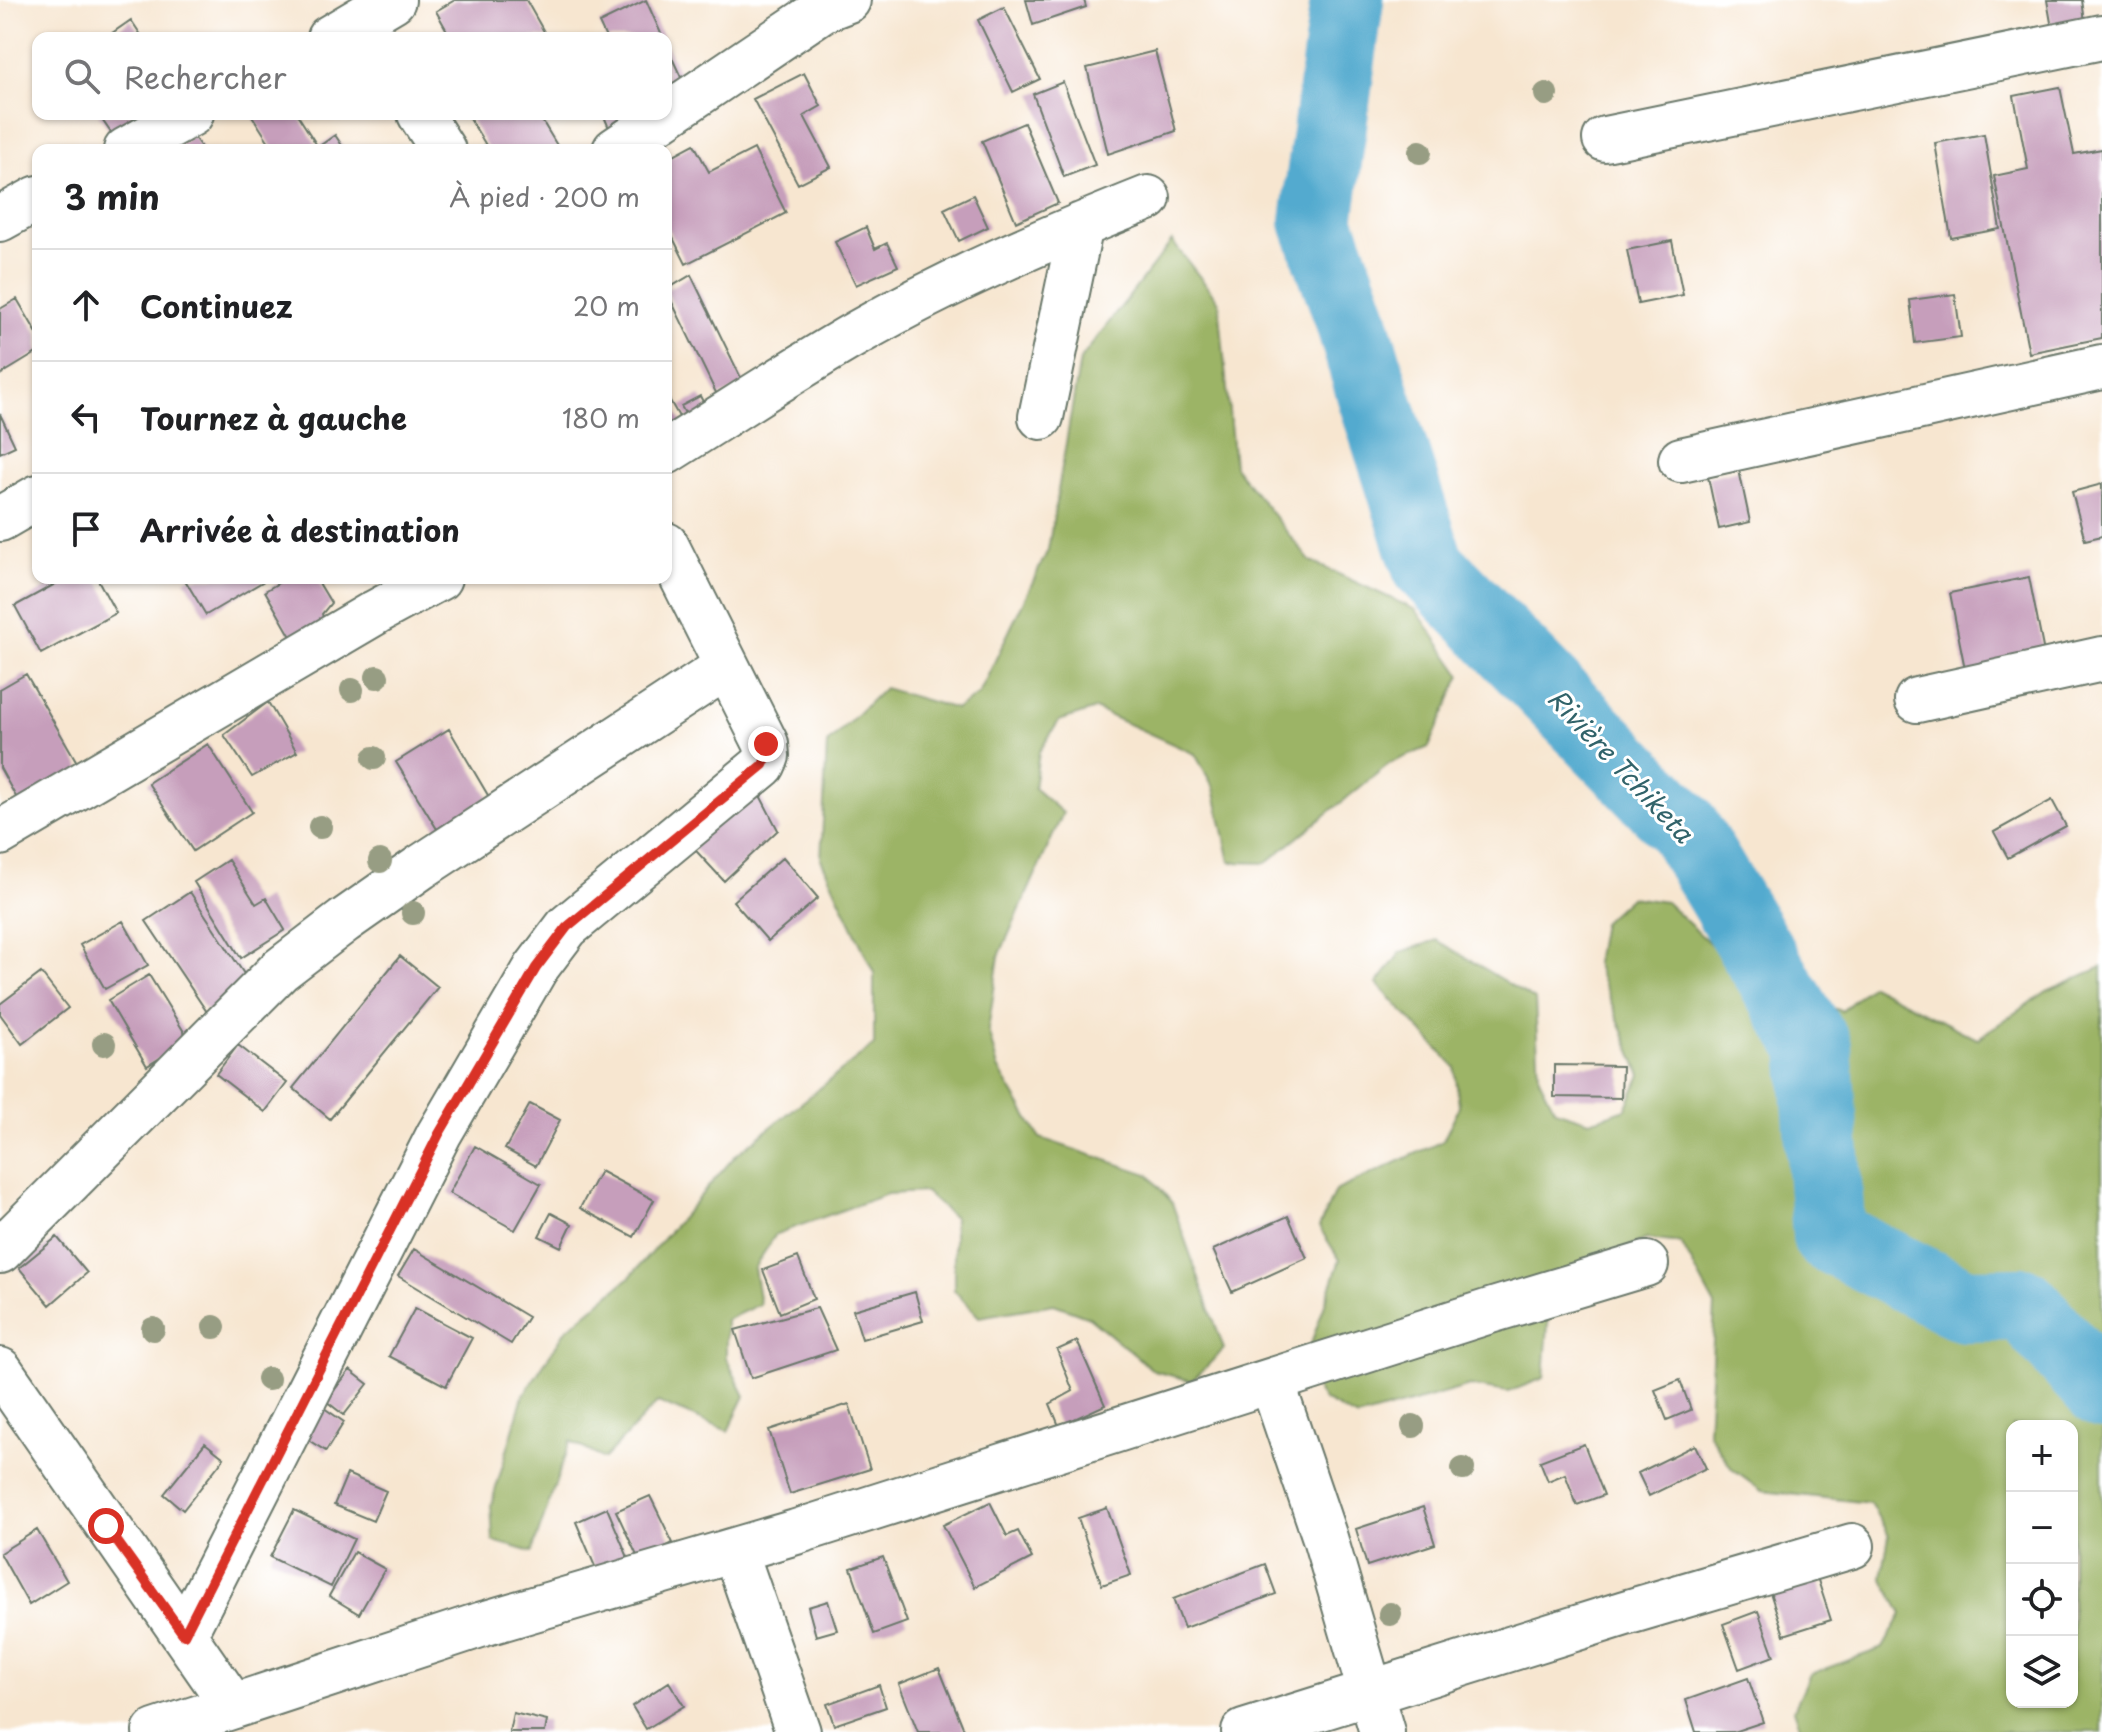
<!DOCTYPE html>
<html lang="fr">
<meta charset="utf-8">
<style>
:root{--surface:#fff;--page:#f2f2f2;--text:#202124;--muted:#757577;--line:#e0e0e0}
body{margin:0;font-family:"Playpen Sans",sans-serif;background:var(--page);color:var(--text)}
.controls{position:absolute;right:24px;bottom:24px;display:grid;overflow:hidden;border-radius:16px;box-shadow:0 2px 6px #0004}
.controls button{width:72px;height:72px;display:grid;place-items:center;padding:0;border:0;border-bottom:2px solid var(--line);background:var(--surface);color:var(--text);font:40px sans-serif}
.stop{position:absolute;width:24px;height:24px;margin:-18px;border:6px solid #d93025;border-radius:50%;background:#fff}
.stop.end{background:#d93025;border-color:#fff;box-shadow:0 2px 8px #0008}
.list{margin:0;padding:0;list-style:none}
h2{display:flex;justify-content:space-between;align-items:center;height:104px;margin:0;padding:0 32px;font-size:34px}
h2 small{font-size:26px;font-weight:400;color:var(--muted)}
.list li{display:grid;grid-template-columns:52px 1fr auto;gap:24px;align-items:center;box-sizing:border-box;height:112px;padding:0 32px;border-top:2px solid var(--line)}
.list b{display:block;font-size:30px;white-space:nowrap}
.list em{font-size:26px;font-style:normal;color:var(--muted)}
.icon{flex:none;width:44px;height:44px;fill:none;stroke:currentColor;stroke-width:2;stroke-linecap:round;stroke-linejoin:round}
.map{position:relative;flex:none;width:2102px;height:1732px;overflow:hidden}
.search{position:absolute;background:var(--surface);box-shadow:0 2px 6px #0004;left:32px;top:32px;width:640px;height:88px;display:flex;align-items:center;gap:20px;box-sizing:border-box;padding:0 28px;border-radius:16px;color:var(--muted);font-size:30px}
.panel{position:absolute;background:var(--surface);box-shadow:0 2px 6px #0004;left:32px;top:144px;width:640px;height:440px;border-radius:16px}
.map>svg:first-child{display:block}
</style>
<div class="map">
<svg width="2102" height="1732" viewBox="0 0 2102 1732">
<rect width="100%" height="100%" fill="#fff"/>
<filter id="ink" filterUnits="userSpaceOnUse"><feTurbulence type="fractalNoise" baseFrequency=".0125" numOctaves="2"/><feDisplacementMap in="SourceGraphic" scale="16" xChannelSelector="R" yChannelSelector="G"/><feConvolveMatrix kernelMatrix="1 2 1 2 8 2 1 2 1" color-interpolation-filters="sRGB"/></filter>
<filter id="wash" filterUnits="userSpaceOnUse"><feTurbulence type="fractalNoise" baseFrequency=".006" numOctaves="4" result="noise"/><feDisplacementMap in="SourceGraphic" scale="32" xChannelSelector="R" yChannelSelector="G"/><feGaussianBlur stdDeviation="1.8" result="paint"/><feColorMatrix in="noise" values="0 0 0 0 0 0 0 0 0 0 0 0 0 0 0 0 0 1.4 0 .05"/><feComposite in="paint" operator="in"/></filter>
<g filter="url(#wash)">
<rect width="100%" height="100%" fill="#f7e6d0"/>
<path fill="#9cb466" stroke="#5e784d" stroke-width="2" fill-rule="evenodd" d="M1172,241L1219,302L1234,466L1310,561L1416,610L1461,675L1429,747L1390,763L1266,863L1230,862L1214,788L1195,754L1095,709L1059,721L1039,752L1034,788L1063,813L999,956L988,1030L998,1068L1040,1138L1148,1174L1172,1203L1224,1349L1192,1381L1154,1371L1089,1317L1054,1304L979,1317L954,1290V1218L925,1192L887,1194L776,1234L754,1268L760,1304L726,1320V1358L745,1396L728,1431L658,1402L604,1459L570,1441L532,1552L493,1541L491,1505L523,1396L566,1330L630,1277L736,1155L874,1045V973L821,859L827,744L884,688L956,709L979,694L1048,550L1080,360Z
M1630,897L1666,902L1751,982L1842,1011L1871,985L1977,1039L2047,991L2102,967V1732H1802L1794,1709L1810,1674L1883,1648L1902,1614L1882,1577L1889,1536L1870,1503L1762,1491L1732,1469L1708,1432L1715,1306L1681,1243L1647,1239L1572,1269L1550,1297L1544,1378L1508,1392L1470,1386L1357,1418L1325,1401L1302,1370L1340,1260L1319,1227L1335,1191L1443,1141L1459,1107L1455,1067L1377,984L1401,952L1437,940L1535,1000L1539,1078L1555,1110L1590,1121L1626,1109L1641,1075L1595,963L1602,923ZM2012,1426H2072V1702H2012Z"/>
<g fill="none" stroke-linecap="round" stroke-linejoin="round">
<path stroke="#52aacf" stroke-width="74" d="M1347,0L1317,221L1349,311L1374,396L1428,565L1682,826L1815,1047L1829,1236L1965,1305L2023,1304L2102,1392"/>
</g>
<g id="blocks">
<path fill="#c69ebb" d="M455,0H526L547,37L451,38L436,11Z
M646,0L663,38H606L599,23Z
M1026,0H1084L1086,7L1033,25Z
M2047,0H2082L2086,29L2053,34Z
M1004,7L1040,79L1013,92L978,20Z
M131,20L143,38H105Z
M666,45L686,88L666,97Z
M1155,51L1176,131L1108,154L1087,68Z
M804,73L821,106L804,116L831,167L798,184L753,99Z
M1063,82L1095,165L1064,177L1033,94Z
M2060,87L2074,154L2102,149V338L2029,353L1994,176L2028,169L2014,96Z
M98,114H147L114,137Z
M251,114H297L318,147L335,135L345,150H274Z
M467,114H538L558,147L554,150H489Z
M603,114H634L609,128Z
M1024,123L1058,203L1016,222L982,141Z
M1984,134L2000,229L1951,238L1935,143Z
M193,136L203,150H171Z
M694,144L709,172L754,149L786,213L686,264L666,224V159Z
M973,195L988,227L959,241L944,209Z
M866,227L875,249L887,243L898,266L856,285L835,242Z
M1672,241L1683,295L1638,304L1627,250Z
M691,275L744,384L718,397L666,290Z
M1955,294L1961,337L1915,343L1910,300Z
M17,299L38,335V352L0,375V309Z
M700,396L708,411L689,421L681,406Z
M669,399L683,424L666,433V401Z
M0,414L15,446L0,453Z
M1739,470L1750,522L1719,529L1708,477Z
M2102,484V536L2085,540L2072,492Z
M2029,577L2045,658L1966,674L1950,593Z
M66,578H97L116,613L41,654L15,606Z
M188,578H269L206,615L185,580Z
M287,578L308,580L316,578L331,603L322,614L325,624L294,642L265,591Z
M26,674L82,771L21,806L0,768V689Z
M268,702L297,752L252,777L224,735Z
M449,729L489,797L437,829L396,762Z
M208,744L252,812L193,851L148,783Z
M751,778L778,830L724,881L686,840Z
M2052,800L2066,826L2008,858L1994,832Z
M783,857L818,898L768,941L733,901Z
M228,860L256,904L266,898L285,930L241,958L194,882Z
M190,892L250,983L207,1012L146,921Z
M123,921L148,965L105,989L80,945Z
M400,956L438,987L330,1119L293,1088Z
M41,973L68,1008L22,1044L0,1014V1004Z
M149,975L189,1040L147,1066L108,1000Z
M238,1045L287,1083L265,1112L216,1074Z
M1554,1065L1622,1066L1621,1098L1554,1097Z
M530,1104L560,1120L536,1166L505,1149Z
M475,1146L541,1184L515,1230L449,1193Z
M600,1171L654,1200L634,1237L580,1208Z
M551,1213L572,1224L561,1247L539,1236Z
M1288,1216L1307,1258L1232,1292L1213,1250Z
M57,1237L87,1273L50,1305L19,1268Z
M414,1249L528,1317L511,1344L398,1276Z
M798,1257L814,1299L780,1313L763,1270Z
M915,1292L923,1321L862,1339L853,1310Z
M415,1308L472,1338L446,1386L389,1356Z
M817,1308L836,1350L751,1378L735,1330Z
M1077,1341L1105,1405L1059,1426L1050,1404L1073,1391L1057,1350Z
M350,1370L368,1384L344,1415L326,1401Z
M1680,1380L1691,1410L1667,1420L1655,1390Z
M849,1404L870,1469L790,1494L769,1430Z
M324,1408L344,1422L326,1451L305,1438Z
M205,1443L224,1458L183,1510L164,1494Z
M1584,1444L1604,1495L1577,1505L1565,1474L1548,1481L1540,1461Z
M1695,1445L1706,1468L1649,1496L1638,1473Z
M347,1474L386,1491L373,1521L334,1505Z
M650,1496L673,1543L639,1560L616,1511Z
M990,1502L1007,1536L1018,1531L1032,1558L975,1587L943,1525Z
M1423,1507L1435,1544L1367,1566L1356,1529Z
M607,1508L630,1562L599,1576L576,1522Z
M1107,1508L1131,1575L1102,1585L1078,1518Z
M294,1510L354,1539L331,1587L270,1557Z
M37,1530L67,1581L29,1605L0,1553Z
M354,1552L385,1569L359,1614L329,1596Z
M883,1557L907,1622L874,1634L851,1568Z
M1265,1564L1276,1594L1184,1628L1173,1599Z
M1813,1565L1831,1620L1784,1635L1766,1580Z
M828,1601L837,1630L816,1636L808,1607Z
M1758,1611L1774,1656L1739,1669L1723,1624Z
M939,1668L965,1732H918L899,1684Z
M1748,1678L1763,1722L1733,1732H1696L1686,1700Z
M669,1682L684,1706L646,1729L632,1706Z
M879,1685L886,1707L834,1725L827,1704Z
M513,1713L547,1721L545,1732H509Z"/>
</g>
</g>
<g filter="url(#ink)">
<use href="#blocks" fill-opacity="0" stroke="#6b786b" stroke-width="2"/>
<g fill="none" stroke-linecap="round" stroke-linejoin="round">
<g stroke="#6b786b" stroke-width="48">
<path id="minor" d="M329,38L393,0
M420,114L443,150
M1605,139L2102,37
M126,150L191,114
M615,150L822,10L848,0
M0,219L38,198
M1041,417L1081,225
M666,452C730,412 793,370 859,332C950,280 1050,237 1148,198
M1681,460L2102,367
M0,519L38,497
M1917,700L2102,659
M0,833L376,612L439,578
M0,1251L280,970L344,921L421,867L726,667
M0,1370L233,1706
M1272,1382L1325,1538L1382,1732
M735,1551L798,1732
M184,1635L439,1134L536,968L567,927L763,765L767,756L766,744L666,545
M155,1732L483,1624L796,1532L1490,1311L1646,1264
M1244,1732L1625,1613L1852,1546"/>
</g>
<use href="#minor" stroke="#fff" stroke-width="44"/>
</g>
<g fill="#979d83">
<circle cx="1546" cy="94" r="12"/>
<circle cx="1420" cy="152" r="12"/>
<circle cx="377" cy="677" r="12"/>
<circle cx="352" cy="690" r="12"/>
<circle cx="374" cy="758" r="12"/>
<circle cx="320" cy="827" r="12"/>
<circle cx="380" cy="861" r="12"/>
<circle cx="413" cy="913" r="12"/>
<circle cx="104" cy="1044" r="12"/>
<circle cx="214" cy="1327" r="12"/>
<circle cx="153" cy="1329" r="12"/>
<circle cx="268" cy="1379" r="12"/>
<circle cx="1413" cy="1426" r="12"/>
<circle cx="1463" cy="1469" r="12"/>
<circle cx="1390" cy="1614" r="12"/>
</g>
</g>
<g fill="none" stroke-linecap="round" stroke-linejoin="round" filter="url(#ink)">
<path stroke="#d93025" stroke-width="10" d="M106,1526L184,1635L439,1134L536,968L567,927L763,765L767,756L766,744"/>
</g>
<g text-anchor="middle" stroke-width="6" stroke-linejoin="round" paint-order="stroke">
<g font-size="26" font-style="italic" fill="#31636a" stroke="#fff">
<text transform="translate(1620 766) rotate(47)" y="9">Rivière Tchiketa</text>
</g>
</g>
</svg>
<div class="controls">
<button>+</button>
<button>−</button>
<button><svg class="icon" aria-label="locate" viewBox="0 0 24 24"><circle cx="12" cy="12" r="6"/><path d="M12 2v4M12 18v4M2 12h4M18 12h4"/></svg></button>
<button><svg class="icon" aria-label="layers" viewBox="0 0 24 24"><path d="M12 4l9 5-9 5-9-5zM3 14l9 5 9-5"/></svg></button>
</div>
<div class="stop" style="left:106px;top:1526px"></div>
<div class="stop end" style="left:766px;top:744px"></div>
<div class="search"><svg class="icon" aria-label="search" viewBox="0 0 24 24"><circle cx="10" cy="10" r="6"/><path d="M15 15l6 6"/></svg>Rechercher</div>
<section class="panel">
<h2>3 min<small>À pied · 200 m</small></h2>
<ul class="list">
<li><svg class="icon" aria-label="ahead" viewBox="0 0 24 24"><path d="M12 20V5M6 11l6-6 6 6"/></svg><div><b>Continuez</b></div><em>20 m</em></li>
<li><svg class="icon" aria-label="left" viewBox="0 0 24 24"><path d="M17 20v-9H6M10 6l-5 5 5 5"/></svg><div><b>Tournez à gauche</b></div><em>180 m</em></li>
<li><svg class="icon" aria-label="arrive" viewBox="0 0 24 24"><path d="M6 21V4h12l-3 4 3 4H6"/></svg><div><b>Arrivée à destination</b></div></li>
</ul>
</section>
</div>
